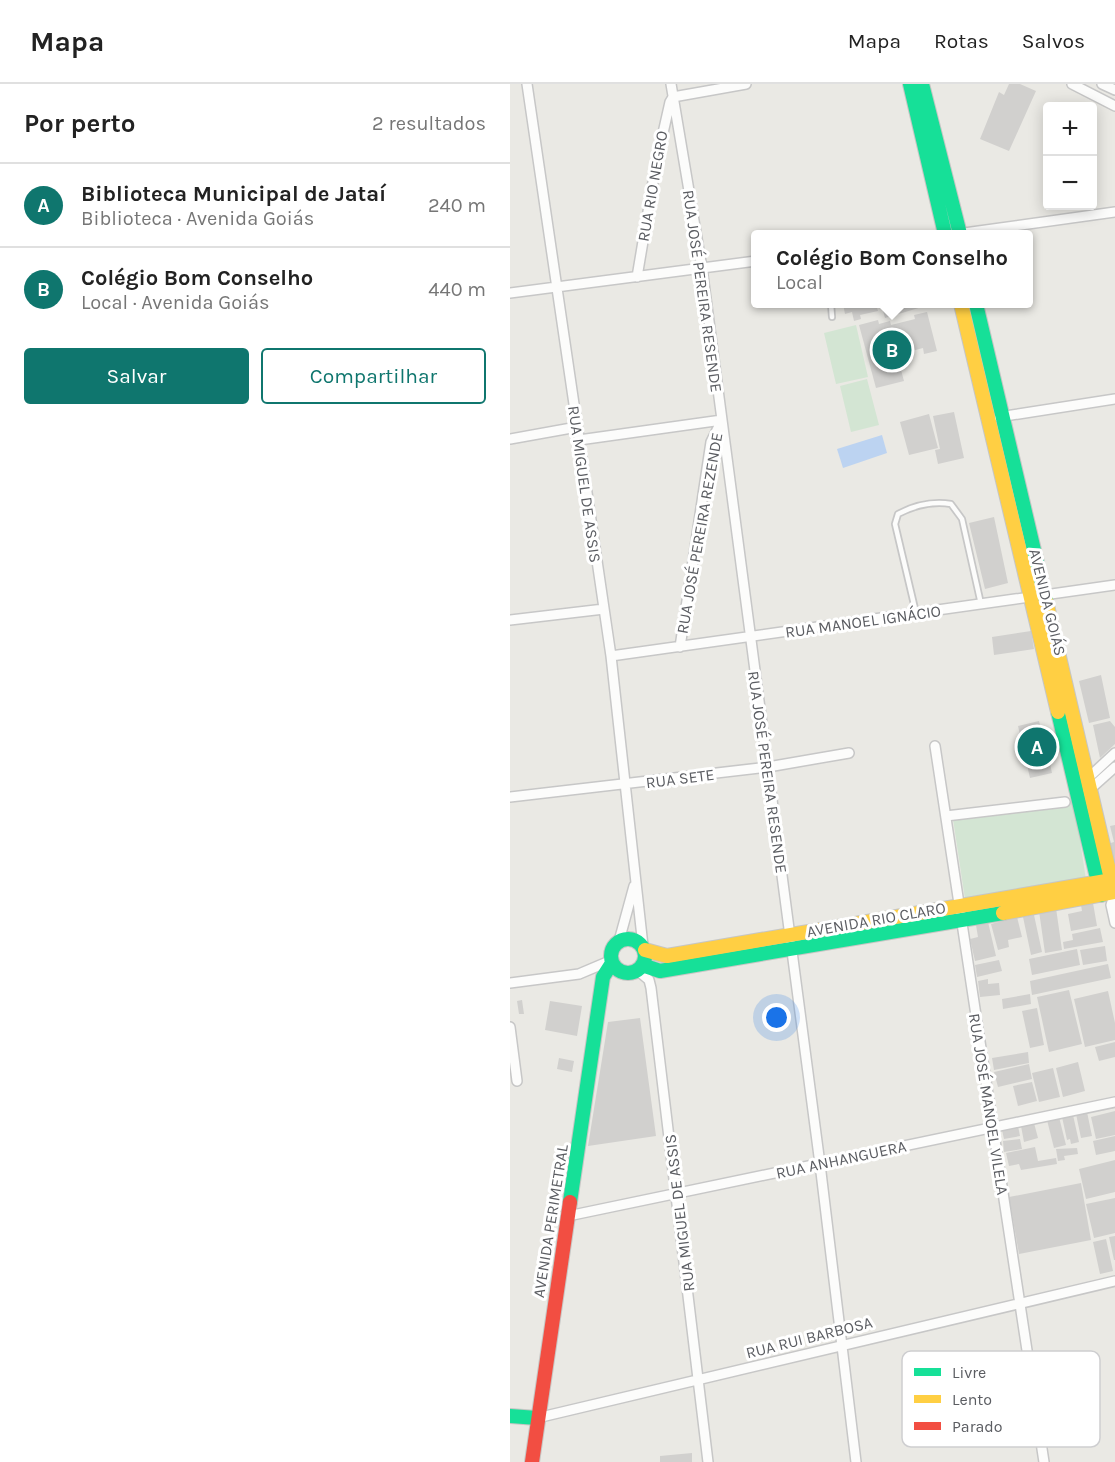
<!DOCTYPE html>
<html lang="pt">
<meta charset="utf-8">
<style>
:root{--surface:#fff;--page:#f6f6f6;--text:#222;--muted:#767676;--line:#e0e0e0;--accent:#0f766e}
body{margin:0;font-family:Karla,sans-serif;background:var(--page);color:var(--text)}
.controls{position:absolute;right:18px;top:18px;display:grid;overflow:hidden;border-radius:6px;box-shadow:0 3px 15px #0003}
.controls button{width:54px;height:54px;display:grid;place-items:center;padding:0;border:0;border-bottom:2px solid var(--line);background:var(--surface);color:var(--text);font:30px sans-serif}
.you{position:absolute;left:267px;top:934px;width:21px;height:21px;margin:-15px;border:4px solid #fff;border-radius:50%;background:#1a73e8;box-shadow:0 0 0 9px #1a73e833}
.badge{display:grid;place-items:center;width:39px;height:39px;border-radius:50%;background:var(--accent);color:#fff;font-size:20px;font-weight:700}
.pin{position:absolute;translate:-50% -50%;border:3px solid #fff;box-shadow:0 2px 6px #0006}
.popup{position:absolute;left:241px;top:146px;width:282px;height:78px;box-sizing:border-box;display:grid;place-content:center;border-radius:6px;background:var(--surface);filter:drop-shadow(0 2px 4px #0005);font-size:20px;white-space:nowrap;color:var(--muted)}
.popup b{font-size:22px;color:var(--text)}
.popup::after{content:'';position:absolute;left:50%;top:100%;margin-left:-12px;border:12px solid transparent;border-top-color:var(--surface)}
.list{margin:0;padding:0;list-style:none}
h2{display:flex;justify-content:space-between;align-items:center;height:78px;margin:0;padding:0 24px;font-size:26px}
h2 small{font-size:20px;font-weight:400;color:var(--muted)}
.list li{display:grid;grid-template-columns:39px 1fr auto;gap:18px;align-items:center;box-sizing:border-box;height:84px;padding:0 24px;border-top:2px solid var(--line)}
.list b{display:block;font-size:22px;white-space:nowrap}
.list p{margin:0;font-size:20px;white-space:nowrap;color:var(--muted)}
.list em{font-size:20px;font-style:normal;color:var(--muted)}
.actions{display:flex;gap:12px;padding:18px 24px}
.actions a{flex:1;padding:14px 0;border:2px solid var(--accent);border-radius:6px;text-align:center;font-size:21px;color:var(--accent)}
.actions .main{background:var(--accent);color:#fff}
.map{position:relative;flex:none;width:605px;height:1378px;overflow:hidden}
header{display:flex;align-items:center;gap:36px;box-sizing:border-box;height:84px;padding:0 30px;background:var(--surface);border-bottom:2px solid var(--line)}
header strong{font-size:28px}
nav{display:flex;gap:33px;margin-inline-start:auto;font-size:21px}
main{display:flex}
aside{flex:1;background:var(--surface)}
.map>svg:first-child{display:block}
</style>
<header>
<strong>Mapa</strong>
<nav><a>Mapa</a><a>Rotas</a><a>Salvos</a></nav>
</header>
<main>
<aside>
<h2>Por perto<small>2 resultados</small></h2>
<ul class="list">
<li><span class="badge">A</span><div><b>Biblioteca Municipal de Jataí</b><p>Biblioteca · Avenida Goiás</p></div><em>240 m</em></li>
<li><span class="badge">B</span><div><b>Colégio Bom Conselho</b><p>Local · Avenida Goiás</p></div><em>440 m</em></li>
</ul>
<div class="actions"><a class="main">Salvar</a><a>Compartilhar</a></div>
</aside>
<div class="map">
<svg width="605" height="1378" viewBox="0 0 605 1378">
<rect width="100%" height="100%" fill="#eae9e4"/>
<path fill="#d3e5d3" d="M346,241L358,293L326,300L314,249Z
M357,295L369,341L341,348L330,302Z
M564,716L576,796L455,815L443,735Z"/>
<path fill="#bcd3f1" d="M372,351L377,369L333,384L327,365Z"/>
<path fill="#d1d0ce" d="M499,0H510L526,7L499,67L470,55L489,8L494,11Z
M333,220H366L368,227L350,231L351,235L344,237L342,228L335,230Z
M371,220H412V223L375,234Z
M417,228L427,267L414,270L413,264L387,271L394,297L366,304L349,241L368,236L369,240L380,237L381,241L405,235L404,231Z
M444,328L454,374L428,380L425,366L430,365L423,332Z
M419,330L428,364L399,371L390,338Z
M484,433L498,499L475,505L459,439Z
M521,547L524,565L484,571L482,553Z
M591,591L600,634L579,639L569,597Z
M529,637L534,657L540,655L543,669L538,670L542,689L520,694L508,642Z
M600,637L605,643V660L590,674L583,641Z
M605,741V788L597,760L604,758L600,742Z
M583,819L587,842L561,847L558,830L572,827L571,821Z
M546,824L552,866L535,869L529,827Z
M524,831L532,868L521,871L513,833Z
M507,833L512,853L498,856L499,863L488,866L481,840Z
M478,838L486,872L465,877L460,855L468,853L466,841Z
M590,844L593,858L554,865L553,858L563,856L562,850Z
M595,862L597,877L573,881L570,866Z
M567,865L570,881L522,891L519,875Z
M489,876L492,887L467,893L465,881Z
M598,880L601,894L522,911L520,897Z
M478,895V900L489,899L490,911L470,913L468,897Z
M559,906L572,960L539,968L527,913Z
M598,907L605,939V956L575,963L564,915Z
M520,910L521,920L493,925L492,915Z
M12,916L14,930H9L7,917Z
M40,917L72,922L67,952L35,946Z
M527,924L534,961L520,964L512,927Z
M130,934L146,1052L78,1062L98,938Z
M605,958V973L589,977L585,963Z
M518,968L519,979L484,986L482,974Z
M49,974L64,977L62,988L47,985Z
M568,978L575,1007L553,1013L546,984Z
M519,980L522,995L488,1003L484,988Z
M543,984L550,1013L529,1018L522,989Z
M522,998L527,1017L508,1022L503,1002Z
M605,1027V1051L586,1055L581,1033Z
M577,1028L582,1052L571,1054L566,1030Z
M563,1031L569,1058L561,1060L560,1055L557,1056L552,1033Z
M549,1033L556,1061L544,1064L537,1036Z
M524,1039L528,1054L514,1058L511,1042Z
M508,1042L510,1052L494,1055L492,1046Z
M605,1052V1067L586,1071L583,1057Z
M510,1055L512,1065L494,1068L493,1057Z
M525,1063L528,1077L546,1074L547,1080L511,1086L509,1080L499,1082L496,1069Z
M567,1064L568,1070L554,1072L555,1076L548,1077L546,1065Z
M605,1076V1108L576,1115L569,1085Z
M571,1099L581,1156L509,1170L499,1113Z
M605,1114V1149L584,1154L576,1120Z
M605,1152V1176H604L599,1153Z
M596,1155L603,1187L590,1190L583,1158Z
M182,1369V1378H150V1372Z"/>
<g fill="none" stroke-linecap="round" stroke-linejoin="round">
<g stroke="#c7c7c7" stroke-width="8">
<path id="lane" d="M321,220L322,233
M406,529L385,440L388,430C405,421 421,417 441,420L452,435L471,520"/>
</g>
<g stroke="#c7c7c7" stroke-width="12">
<path id="street" d="M17,0L101,572L133,862
M161,0L192,184L310,1080L346,1378
M562,0L605,22
M592,0L605,6
M447,150L605,128
M127,193L146,80L160,18L163,13L236,0
M0,209L246,177
M489,333L605,315
M0,355L67,343
M69,356L212,336
M0,536L94,525
M170,563L201,358L212,336
M101,572L605,501
M425,662L534,1378
M576,696L605,669
M577,708L605,683
M0,713L258,683L339,669
M436,732L555,718
M605,808L601,821L605,839
M109,857L124,802
M127,886L139,896L141,904L198,1378
M0,899L69,890L102,876
M0,943L7,997
M58,1132L605,1018
M27,1334L605,1197"/>
</g>
<g stroke="#c6c6c4" stroke-width="16">
<path id="fast" d="M400,0L435,150
M412,0L450,150
M466,220L536,517
M548,628L591,811
M101 872a17 17 0 1 1 34 0a17 17 0 1 1-34 0Z
M132,881L150,887L493,829
M60,1118L93,893L102,879
M0,1332L27,1334"/>
</g>
<g stroke="#c6c6c4" stroke-width="16">
<path id="slow" d="M451,220L548,628
M493,829L604,808L536,517
M135,866L157,872L596,797"/>
</g>
<g stroke="#c6c6c4" stroke-width="16">
<path id="jam" d="M22,1378L60,1118"/>
</g>
<use href="#lane" stroke="#fcfcfb" stroke-width="4.5"/>
<use href="#street" stroke="#fcfcfb" stroke-width="9"/>
<use href="#fast" stroke="#16e098" stroke-width="14"/>
<use href="#slow" stroke="#ffcf43" stroke-width="14"/>
<use href="#jam" stroke="#f24e42" stroke-width="14"/>
</g>
<g text-anchor="middle" stroke-width="6" stroke-linejoin="round" paint-order="stroke">
<g font-size="16" fill="#5b5d62" stroke="#fff">
<text transform="translate(142 102) rotate(-80)" y="6">RUA RIO NEGRO</text>
<text transform="translate(193 207) rotate(82)" y="6">RUA JOSÉ PEREIRA RESENDE</text>
<text transform="translate(75 400) rotate(82)" y="6">RUA MIGUEL DE ASSIS</text>
<text transform="translate(189 449) rotate(-80)" y="6">RUA JOSÉ PEREIRA REZENDE</text>
<text transform="translate(538 518) rotate(76)" y="6">AVENIDA GOIÁS</text>
<text transform="translate(353 537) rotate(-8)" y="6">RUA MANOEL IGNÁCIO</text>
<text transform="translate(258 688) rotate(82)" y="6">RUA JOSÉ PEREIRA RESENDE</text>
<text transform="translate(170 694) rotate(-7)" y="6">RUA SETE</text>
<text transform="translate(366 835) rotate(-10)" y="6">AVENIDA RIO CLARO</text>
<text transform="translate(479 1020) rotate(81)" y="6">RUA JOSÉ MANOEL VILELA</text>
<text transform="translate(331 1075) rotate(-12)" y="6">RUA ANHANGUERA</text>
<text transform="translate(169 1129) rotate(-97)" y="6">RUA MIGUEL DE ASSIS</text>
<text transform="translate(40 1137) rotate(-81)" y="6">AVENIDA PERIMETRAL</text>
<text transform="translate(299 1253) rotate(-14)" y="6">RUA RUI BARBOSA</text>
</g>
</g>
<rect x="392" y="1267" width="198" height="96" rx="9" fill="#fff" stroke="#ceced0" stroke-width="1.5"/>
<rect x="404" y="1284" width="27" height="8" fill="#16e098"/>
<rect x="404" y="1311" width="27" height="8" fill="#ffcf43"/>
<rect x="404" y="1338" width="27" height="8" fill="#f24e42"/>
<g font-size="16" fill="#5b5d62">
<text x="442" y="1294">Livre</text>
<text x="442" y="1321">Lento</text>
<text x="442" y="1348">Parado</text>
</g>
</svg>
<div class="controls">
<button>+</button>
<button>−</button>
</div>
<div class="you"></div>
<div class="pin badge" style="left:527px;top:663px">A</div>
<div class="pin badge" style="left:382px;top:266px">B</div>
<div class="popup"><b>Colégio Bom Conselho</b>Local</div>
</div>
</main>
